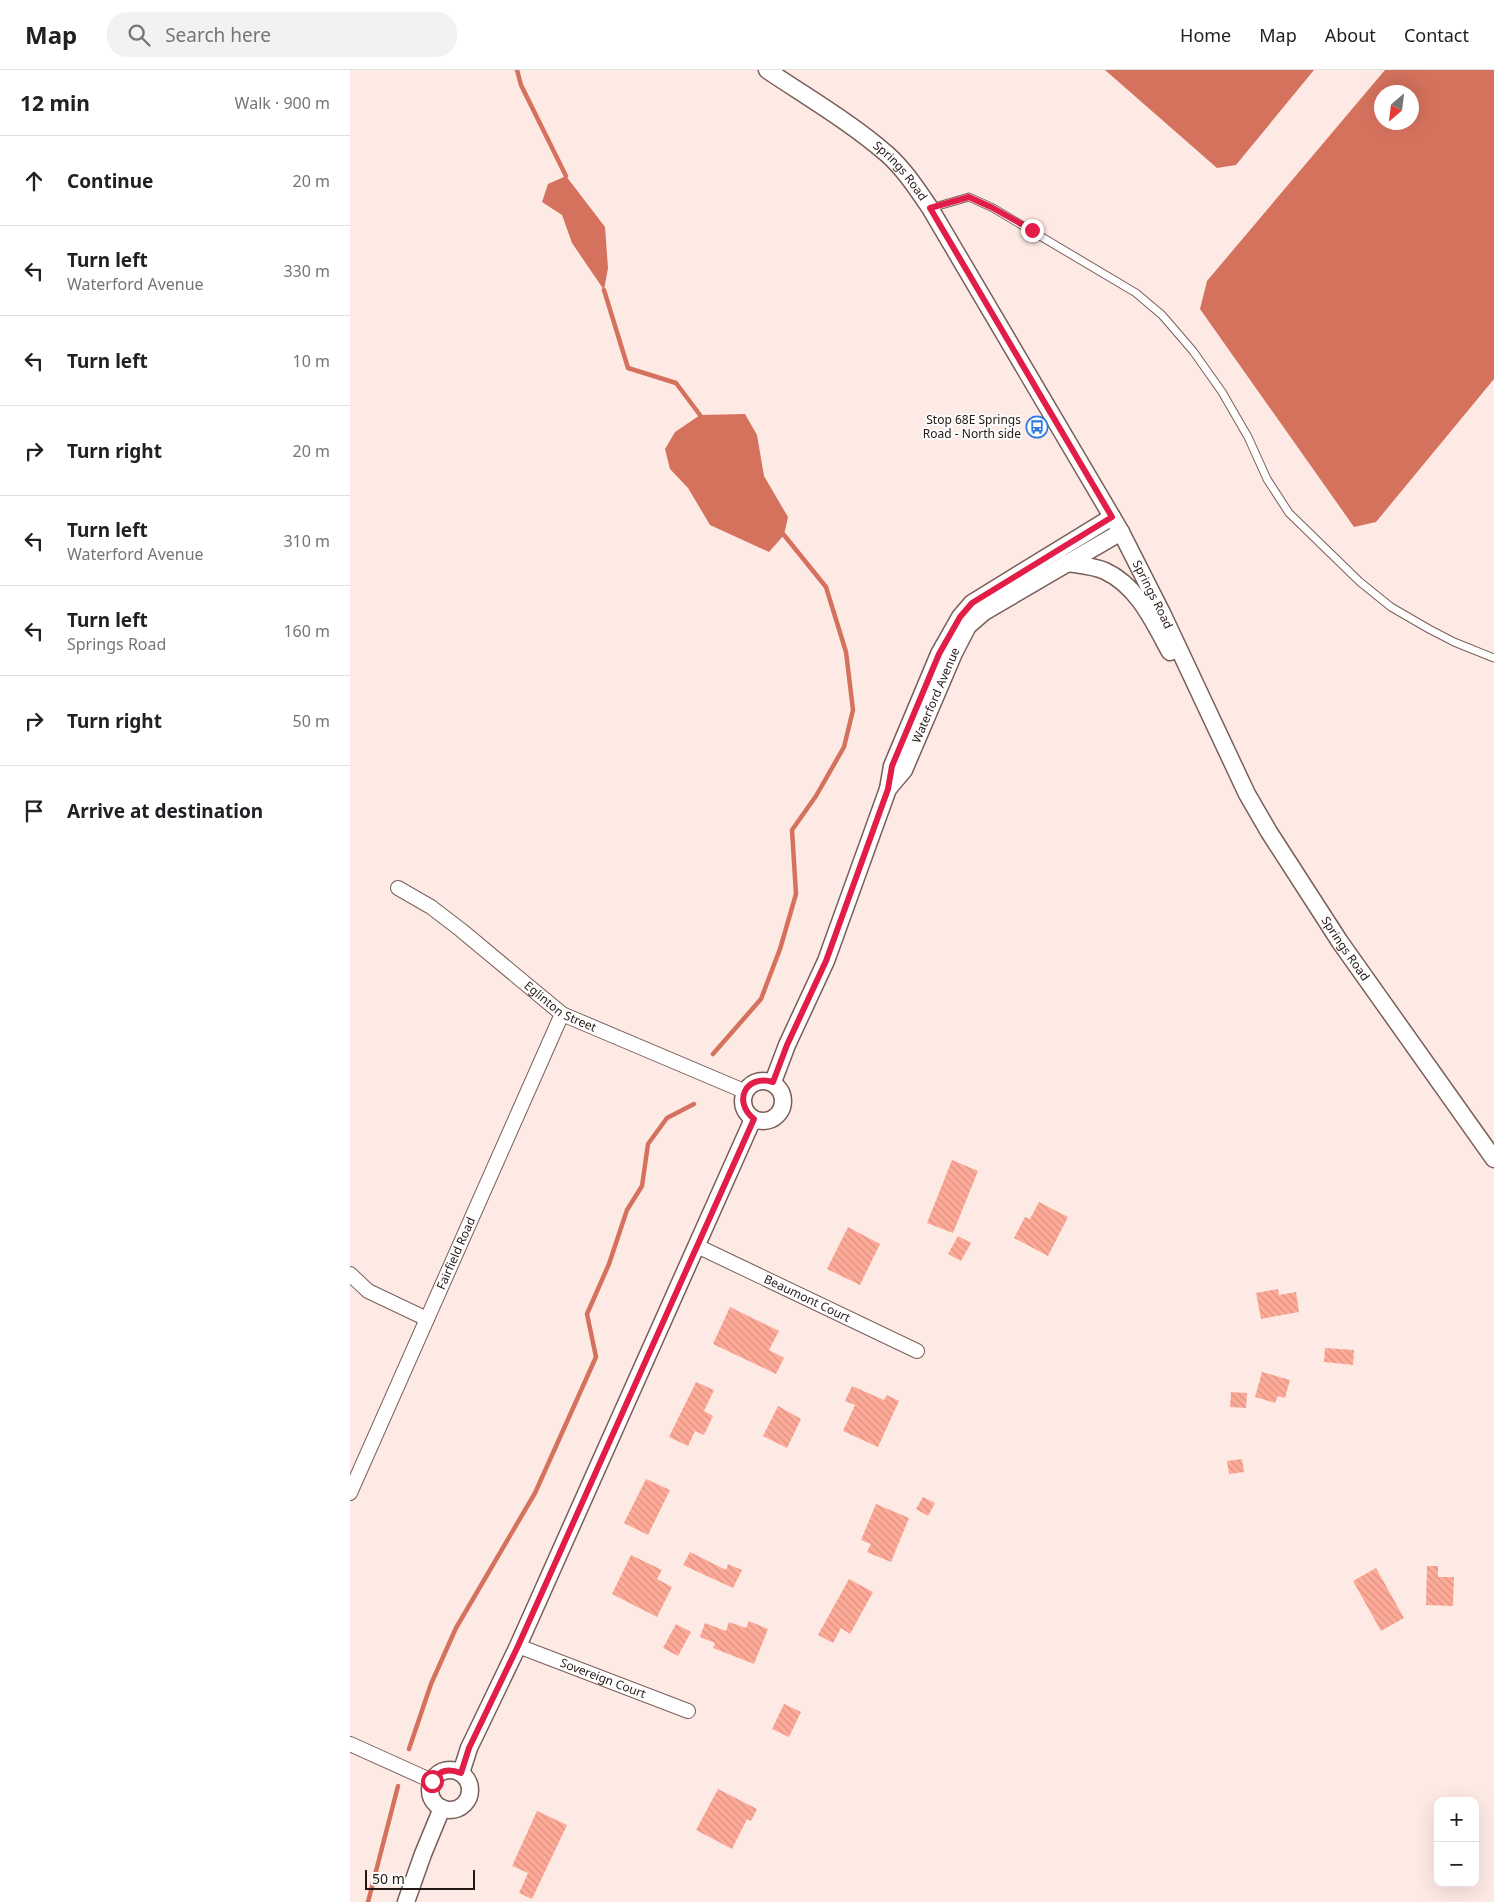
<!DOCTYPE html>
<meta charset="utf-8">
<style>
:root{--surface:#fff;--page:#f2f2f2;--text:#202124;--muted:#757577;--line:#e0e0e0}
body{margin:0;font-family:"Noto Sans",sans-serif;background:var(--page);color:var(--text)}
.controls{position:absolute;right:15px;bottom:15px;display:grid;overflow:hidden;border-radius:10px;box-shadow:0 5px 20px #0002}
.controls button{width:45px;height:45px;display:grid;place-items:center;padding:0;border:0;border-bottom:1px solid var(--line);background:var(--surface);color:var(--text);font:25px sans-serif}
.compass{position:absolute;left:1024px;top:15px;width:45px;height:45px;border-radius:50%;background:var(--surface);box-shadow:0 5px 20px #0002;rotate:208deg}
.scale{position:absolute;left:15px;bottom:12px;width:110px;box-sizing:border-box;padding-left:5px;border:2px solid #241816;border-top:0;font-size:14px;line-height:18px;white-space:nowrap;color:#241816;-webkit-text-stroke:4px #fcfcfc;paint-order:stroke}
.stop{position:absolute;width:15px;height:15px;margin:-11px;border:4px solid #e11d48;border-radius:50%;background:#fff}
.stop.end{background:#e11d48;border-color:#fff;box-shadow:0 1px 5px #0008}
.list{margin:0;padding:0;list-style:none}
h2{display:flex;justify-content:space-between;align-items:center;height:65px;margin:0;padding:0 20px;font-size:21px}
h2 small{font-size:16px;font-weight:400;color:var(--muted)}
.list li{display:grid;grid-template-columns:32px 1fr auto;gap:15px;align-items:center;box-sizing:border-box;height:90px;padding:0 20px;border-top:1px solid var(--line)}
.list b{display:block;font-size:19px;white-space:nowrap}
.list p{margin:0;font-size:16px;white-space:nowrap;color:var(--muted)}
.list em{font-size:16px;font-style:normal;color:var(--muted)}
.icon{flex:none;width:28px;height:28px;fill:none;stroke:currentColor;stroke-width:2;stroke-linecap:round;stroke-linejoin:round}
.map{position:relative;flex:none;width:1144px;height:1832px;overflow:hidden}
header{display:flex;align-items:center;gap:30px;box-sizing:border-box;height:70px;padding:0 25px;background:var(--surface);border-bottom:1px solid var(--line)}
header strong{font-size:24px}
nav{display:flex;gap:28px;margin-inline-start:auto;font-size:18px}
.search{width:350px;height:45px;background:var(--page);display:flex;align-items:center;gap:12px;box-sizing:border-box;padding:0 18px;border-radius:20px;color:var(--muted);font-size:19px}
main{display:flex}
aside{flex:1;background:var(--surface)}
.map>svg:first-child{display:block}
</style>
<header>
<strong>Map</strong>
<div class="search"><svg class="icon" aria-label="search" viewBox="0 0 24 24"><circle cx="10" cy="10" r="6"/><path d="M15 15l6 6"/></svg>Search here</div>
<nav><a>Home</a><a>Map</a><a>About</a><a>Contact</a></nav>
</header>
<main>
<aside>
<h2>12 min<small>Walk · 900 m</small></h2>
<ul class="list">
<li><svg class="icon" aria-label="ahead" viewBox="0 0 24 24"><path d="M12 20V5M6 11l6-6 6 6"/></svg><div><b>Continue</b></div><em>20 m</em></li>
<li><svg class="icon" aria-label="left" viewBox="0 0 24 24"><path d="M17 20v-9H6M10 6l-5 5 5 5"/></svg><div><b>Turn left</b><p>Waterford Avenue</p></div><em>330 m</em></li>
<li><svg class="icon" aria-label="left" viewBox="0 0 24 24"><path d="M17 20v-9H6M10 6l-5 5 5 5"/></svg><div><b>Turn left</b></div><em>10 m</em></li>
<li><svg class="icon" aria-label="right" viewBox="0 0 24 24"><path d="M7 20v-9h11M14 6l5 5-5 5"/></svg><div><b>Turn right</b></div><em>20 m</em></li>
<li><svg class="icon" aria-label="left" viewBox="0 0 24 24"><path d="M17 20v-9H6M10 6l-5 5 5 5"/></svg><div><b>Turn left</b><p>Waterford Avenue</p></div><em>310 m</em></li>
<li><svg class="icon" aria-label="left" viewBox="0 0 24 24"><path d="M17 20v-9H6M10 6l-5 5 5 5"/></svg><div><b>Turn left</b><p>Springs Road</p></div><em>160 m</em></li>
<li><svg class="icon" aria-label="right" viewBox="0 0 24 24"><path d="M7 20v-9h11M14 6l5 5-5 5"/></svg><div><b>Turn right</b></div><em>50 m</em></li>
<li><svg class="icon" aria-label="arrive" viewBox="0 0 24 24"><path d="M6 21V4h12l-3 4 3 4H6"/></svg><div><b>Arrive at destination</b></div></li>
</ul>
</aside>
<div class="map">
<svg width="1144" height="1832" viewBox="0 0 1144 1832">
<defs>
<pattern id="building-back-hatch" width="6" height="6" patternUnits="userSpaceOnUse" patternTransform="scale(1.25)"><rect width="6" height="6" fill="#feaa98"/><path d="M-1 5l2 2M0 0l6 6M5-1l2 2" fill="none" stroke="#da9282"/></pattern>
</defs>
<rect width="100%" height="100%" fill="#feeae5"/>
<path fill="#d5725d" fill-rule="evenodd" d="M755,0H964L886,95L867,98Z
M1035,0H1144V309L1026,452L1004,457L850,239L857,211ZM1062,22V52H1032V22Z
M216,106L255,157L258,198L254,220L222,173L212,145L192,132L198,114Z
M395,344L407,365L414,406L438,447L434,465L419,482L360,455L338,418L320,399L315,379L325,362L350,345Z"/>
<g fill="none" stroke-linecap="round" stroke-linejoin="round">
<path stroke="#d5725d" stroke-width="4.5" d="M167,0L171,15L216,106
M254,220L278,298L326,313L350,345
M363,984L411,929L430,879L446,824L442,760L466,726L494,677L503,640L496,582L476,517L434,465
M59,1679L81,1614L106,1558L185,1423L246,1287L237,1244L259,1194L277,1140L292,1116L298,1074L317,1048L344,1034
M18,1832L48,1716"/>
</g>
<path fill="url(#building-back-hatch)" d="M602,1090L628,1101L603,1163L577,1153Z
M689,1132L718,1147L698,1186L664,1168L675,1147L680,1149Z
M498,1157L530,1174L510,1215L477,1199Z
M608,1166L621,1173L611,1191L598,1184Z
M928,1219L929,1225L946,1222L949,1242L911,1249L906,1223Z
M380,1237L429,1261L419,1280L434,1288L426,1304L363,1274Z
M975,1278L1004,1280L1003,1295L974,1292Z
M912,1302L940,1310L935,1328L928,1326L925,1333L905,1327Z
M346,1312L364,1320L354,1341L363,1346L354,1365L345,1361L338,1376L319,1367Z
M502,1316L534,1330L537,1325L549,1331L528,1377L493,1361L505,1335L495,1331Z
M881,1322L897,1323L896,1338L880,1337Z
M428,1336L451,1349L437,1378L413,1366Z
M892,1389L894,1402L879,1404L877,1391Z
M296,1409L320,1420L298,1465L274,1453Z
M573,1427L585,1433L578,1446L566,1439Z
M526,1434L559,1448L541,1492L517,1482L521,1474L511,1470Z
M340,1482L376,1500L378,1494L392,1500L383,1518L333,1495Z
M281,1485L312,1500L307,1509L322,1517L307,1547L262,1524Z
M1077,1496H1088V1507H1104L1103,1536L1076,1535Z
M1026,1498L1054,1548L1031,1561L1003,1511Z
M499,1509L523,1522L500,1564L491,1558L483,1573L468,1565Z
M399,1551L418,1559L404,1594L363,1578L365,1573L350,1567L355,1553L376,1561L379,1552L396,1558Z
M326,1554L341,1562L328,1586L313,1578Z
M434,1634L451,1642L439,1667L422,1659Z
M368,1719L407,1739L401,1751L397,1749L382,1779L346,1760Z
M187,1741L217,1755L182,1829L169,1823L178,1803L162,1796Z"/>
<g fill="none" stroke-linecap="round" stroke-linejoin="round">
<g stroke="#7a5e58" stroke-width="9">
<path id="service" d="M581,138L619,127L643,138L786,223L812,245L843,281L872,322L898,367L917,409L939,443L1010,512L1041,537L1079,559L1104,572L1144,588"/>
</g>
<g stroke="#7a5e58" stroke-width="16">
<g id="minor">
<path id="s1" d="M48,818L81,837L111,860L212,944L394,1021"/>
<path id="s2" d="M347,1176L567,1281"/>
<path d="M0,1204L18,1221L77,1249"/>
<path id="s3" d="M0,1423L212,944"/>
<path id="s4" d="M168,1576L338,1641"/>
<path d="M0,1674L82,1711"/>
</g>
</g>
<g stroke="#7a5e58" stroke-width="19">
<g id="tertiary">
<path id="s5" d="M417,0C457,27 500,52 537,84C554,99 567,119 580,138L771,462L812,543L897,724L919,762L990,872L1144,1089"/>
<path d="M717,493C730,495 744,496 755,501C788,516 804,553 820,582"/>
<path id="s6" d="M538,719L554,700L604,583L618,556L634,542L771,462"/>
<circle cx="413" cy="1031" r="20"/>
<path d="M423,1012L437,975L476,891L538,719L542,696L589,584L610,547L622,533L762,447"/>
<circle cx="100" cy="1720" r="20"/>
<path d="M111,1703L119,1678L168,1576L403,1049"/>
<path d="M56,1832L73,1784L92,1738"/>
</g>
</g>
<use href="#service" stroke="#fff" stroke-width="7"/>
<use href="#minor" stroke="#fff" stroke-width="14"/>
<use href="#tertiary" stroke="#fff" stroke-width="16"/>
</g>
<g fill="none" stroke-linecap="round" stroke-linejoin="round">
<path stroke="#e11d48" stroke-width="6" d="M82,1711C90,1700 98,1698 111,1703L119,1678L168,1576L404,1049C382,1031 396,1004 423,1012L437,975L476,891L538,719L542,696L589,584L610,547L622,533L762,447L580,138L619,127L643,138L682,160"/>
</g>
<defs>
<g id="bus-ring" transform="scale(1.125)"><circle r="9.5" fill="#fcfcfc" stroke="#2c7ae6" stroke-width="1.5"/><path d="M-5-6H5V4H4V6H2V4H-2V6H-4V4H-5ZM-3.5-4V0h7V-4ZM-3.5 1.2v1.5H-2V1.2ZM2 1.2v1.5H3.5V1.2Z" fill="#2c7ae6"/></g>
</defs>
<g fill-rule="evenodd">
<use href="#bus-ring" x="687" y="357"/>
</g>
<g text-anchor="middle" stroke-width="4" stroke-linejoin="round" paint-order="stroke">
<g font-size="12" fill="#241816" stroke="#fcfcfc">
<text dy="4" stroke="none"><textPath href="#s5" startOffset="168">Springs Road</textPath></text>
<text dy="4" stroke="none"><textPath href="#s5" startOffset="662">Springs Road</textPath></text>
<text dy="4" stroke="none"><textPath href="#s6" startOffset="106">Waterford Avenue</textPath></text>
<text dy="4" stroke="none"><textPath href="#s5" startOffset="1066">Springs Road</textPath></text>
<text dy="4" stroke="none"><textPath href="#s1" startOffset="202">Eglinton Street</textPath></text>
<text dy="4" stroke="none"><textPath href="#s3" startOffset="262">Fairfield Road</textPath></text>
<text dy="4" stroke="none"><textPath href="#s2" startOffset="122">Beaumont Court</textPath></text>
<text dy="4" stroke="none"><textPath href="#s4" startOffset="91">Sovereign Court</textPath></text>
</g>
<g font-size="12" fill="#241816" stroke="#fcfcfc" text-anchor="end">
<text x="671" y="354">Stop 68E Springs<tspan x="671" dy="14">Road - North side</tspan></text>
</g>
</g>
</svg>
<div class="controls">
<button>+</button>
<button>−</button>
</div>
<svg class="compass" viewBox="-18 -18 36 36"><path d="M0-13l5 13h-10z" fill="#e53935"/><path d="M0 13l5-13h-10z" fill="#757577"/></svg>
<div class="scale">50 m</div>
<div class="stop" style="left:82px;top:1711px"></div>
<div class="stop end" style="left:682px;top:160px"></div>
</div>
</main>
